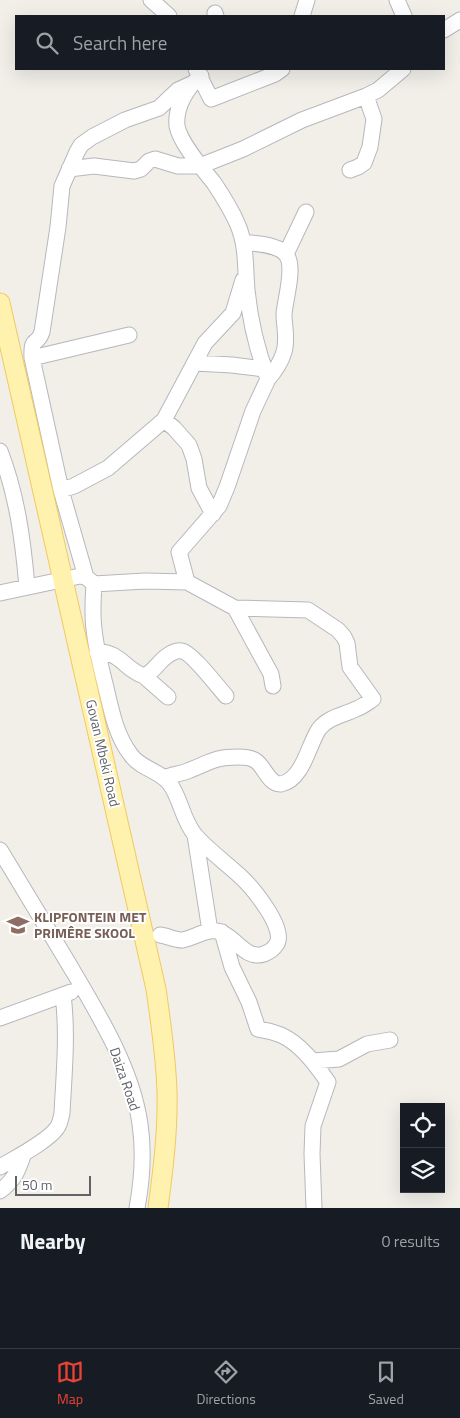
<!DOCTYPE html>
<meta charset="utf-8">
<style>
:root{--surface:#171b24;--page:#20242c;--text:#f1f3f6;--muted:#9ea1a6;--line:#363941;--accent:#ea4335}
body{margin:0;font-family:"Titillium Web",sans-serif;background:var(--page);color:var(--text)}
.controls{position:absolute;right:15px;bottom:15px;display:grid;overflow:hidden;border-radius:0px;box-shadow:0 5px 20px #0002}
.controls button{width:45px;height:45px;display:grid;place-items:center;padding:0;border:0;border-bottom:1px solid var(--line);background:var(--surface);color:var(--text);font:25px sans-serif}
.scale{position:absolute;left:15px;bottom:12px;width:76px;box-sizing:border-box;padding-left:5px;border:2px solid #5f6368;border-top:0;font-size:14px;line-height:18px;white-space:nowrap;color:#5f6368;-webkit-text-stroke:4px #fff;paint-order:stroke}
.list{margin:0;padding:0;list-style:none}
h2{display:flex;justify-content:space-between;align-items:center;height:65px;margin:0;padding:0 20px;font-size:21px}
h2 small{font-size:16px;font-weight:400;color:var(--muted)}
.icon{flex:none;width:28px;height:28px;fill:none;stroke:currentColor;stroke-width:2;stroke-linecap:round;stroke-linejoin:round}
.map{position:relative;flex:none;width:460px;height:1208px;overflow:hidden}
.search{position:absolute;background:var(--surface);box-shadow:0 5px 20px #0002;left:15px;right:15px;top:15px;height:55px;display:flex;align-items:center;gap:12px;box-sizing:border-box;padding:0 18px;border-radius:0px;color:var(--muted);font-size:19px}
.sheet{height:140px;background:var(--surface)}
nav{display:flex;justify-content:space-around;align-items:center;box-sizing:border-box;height:70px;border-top:1px solid var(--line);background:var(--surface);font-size:14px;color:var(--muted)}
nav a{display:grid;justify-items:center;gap:2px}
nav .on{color:var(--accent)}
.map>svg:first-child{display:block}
</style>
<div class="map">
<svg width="460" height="1208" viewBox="0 0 460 1208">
<rect width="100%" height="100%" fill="#f1efe8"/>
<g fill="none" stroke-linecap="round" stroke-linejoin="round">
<g stroke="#b5b8bc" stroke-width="17">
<path id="minor" d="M151,0L169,16
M397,0L404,16
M215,13L216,16
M302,16L307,0
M444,30L460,20
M196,69L211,99L275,74L282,69
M69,169L94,166L134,171L141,169L149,161L155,159L178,166H200L243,149L302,120L366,96L378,90L403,69
M350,170L358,167L364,163L370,147L374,119L366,96
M243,242C256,244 280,244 287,256C295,268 285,300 284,314C284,327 288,339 284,352C281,362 275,371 268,379
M286,254L306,212
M32,358L129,335
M195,363L232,365L264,369
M164,420L174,428L189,445L194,459L199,488L213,514
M0,451C17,495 23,540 27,587
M61,490L74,486L108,468L164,420L205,343L233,313L243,280
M86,577L61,490L32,358C31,335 37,347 42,332L58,227L62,186L77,152L81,145L92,137L125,120L159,108L178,90L191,84
M187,582L179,552L219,506L227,487L253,411L268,379C257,350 250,321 247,290C245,267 247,245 237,223C231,209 222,195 214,183C203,169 180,143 177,126C175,107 187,87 201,76
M94,584C93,599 92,614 94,629C96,650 102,671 107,692C112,714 117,737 131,755C141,769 161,771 170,784C181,799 182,819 195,835C208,850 225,862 240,876C252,887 288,930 276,945C273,950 269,952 264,954C246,960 237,939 222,933C210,926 195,938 182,940C175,940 168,936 160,935
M0,593L80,576L86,577L94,584L145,581L187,582L235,608L308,610L338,630L344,637L347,643L350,667L373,699C367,703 362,707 356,709C344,715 328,717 319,729C309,743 303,780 281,784C269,785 264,766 256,761C251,757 243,757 238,757C214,757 211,762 190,770C182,774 173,774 164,778
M235,608L271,674L273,686
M97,652C120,651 125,670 144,676C154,672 158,662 167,656C171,653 177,650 182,651C192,653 218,687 226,696
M144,676L168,697
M195,835L210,931
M0,850C22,887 45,924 67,961C96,1010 132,1067 140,1124C144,1151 142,1181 137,1208
M222,932L232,967L249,1002L258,1029C265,1030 273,1032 281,1035C301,1044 316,1065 328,1082L313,1126L312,1154L314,1208
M0,1018L71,992
M313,1061L339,1059L367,1044L390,1040
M0,1167C15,1158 47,1142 57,1128C60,1124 61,1118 62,1113C64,1074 68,1034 63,995
M0,1191C15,1180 18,1170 24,1153"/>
</g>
<g stroke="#f2c960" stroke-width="21">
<path id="major" d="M0,303L156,989C161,1023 166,1057 167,1092C168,1131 163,1170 158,1208"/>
</g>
<use href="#minor" stroke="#fff" stroke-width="15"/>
<use href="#major" stroke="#fff2af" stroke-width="19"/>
</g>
<defs>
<g id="school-bare" transform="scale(1.725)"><path d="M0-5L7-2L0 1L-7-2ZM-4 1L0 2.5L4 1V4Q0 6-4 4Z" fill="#8d6e63" stroke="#fff" stroke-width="2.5" paint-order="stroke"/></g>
</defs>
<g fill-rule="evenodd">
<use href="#school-bare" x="18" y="925"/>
</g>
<g text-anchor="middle" stroke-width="4" stroke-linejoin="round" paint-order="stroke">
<g font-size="14" fill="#5f6368" stroke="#fff">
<text transform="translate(103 753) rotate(77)" y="5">Govan Mbeki Road</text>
<text transform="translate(125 1079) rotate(71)" y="5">Daiza Road</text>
</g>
<g font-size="14" font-weight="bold" fill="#785e54" stroke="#fff" text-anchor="start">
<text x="34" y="922">KLIPFONTEIN MET<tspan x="34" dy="16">PRIMÊRE SKOOL</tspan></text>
</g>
</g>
</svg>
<div class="controls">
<button><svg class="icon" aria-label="locate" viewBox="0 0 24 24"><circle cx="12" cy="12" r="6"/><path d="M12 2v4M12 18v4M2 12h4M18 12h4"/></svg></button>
<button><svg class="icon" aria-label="layers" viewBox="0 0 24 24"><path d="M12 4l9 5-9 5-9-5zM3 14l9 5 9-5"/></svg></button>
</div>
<div class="scale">50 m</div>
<div class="search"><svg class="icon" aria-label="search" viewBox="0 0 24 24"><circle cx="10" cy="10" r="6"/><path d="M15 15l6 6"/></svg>Search here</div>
</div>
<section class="sheet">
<h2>Nearby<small>0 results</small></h2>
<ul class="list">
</ul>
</section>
<nav>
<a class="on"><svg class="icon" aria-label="map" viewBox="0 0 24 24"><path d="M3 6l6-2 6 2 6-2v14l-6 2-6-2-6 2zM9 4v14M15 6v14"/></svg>Map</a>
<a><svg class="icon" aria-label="directions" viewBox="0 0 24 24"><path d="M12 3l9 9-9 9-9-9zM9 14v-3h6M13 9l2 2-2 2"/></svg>Directions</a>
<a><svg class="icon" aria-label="saved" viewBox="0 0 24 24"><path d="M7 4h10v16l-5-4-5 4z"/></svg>Saved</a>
</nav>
